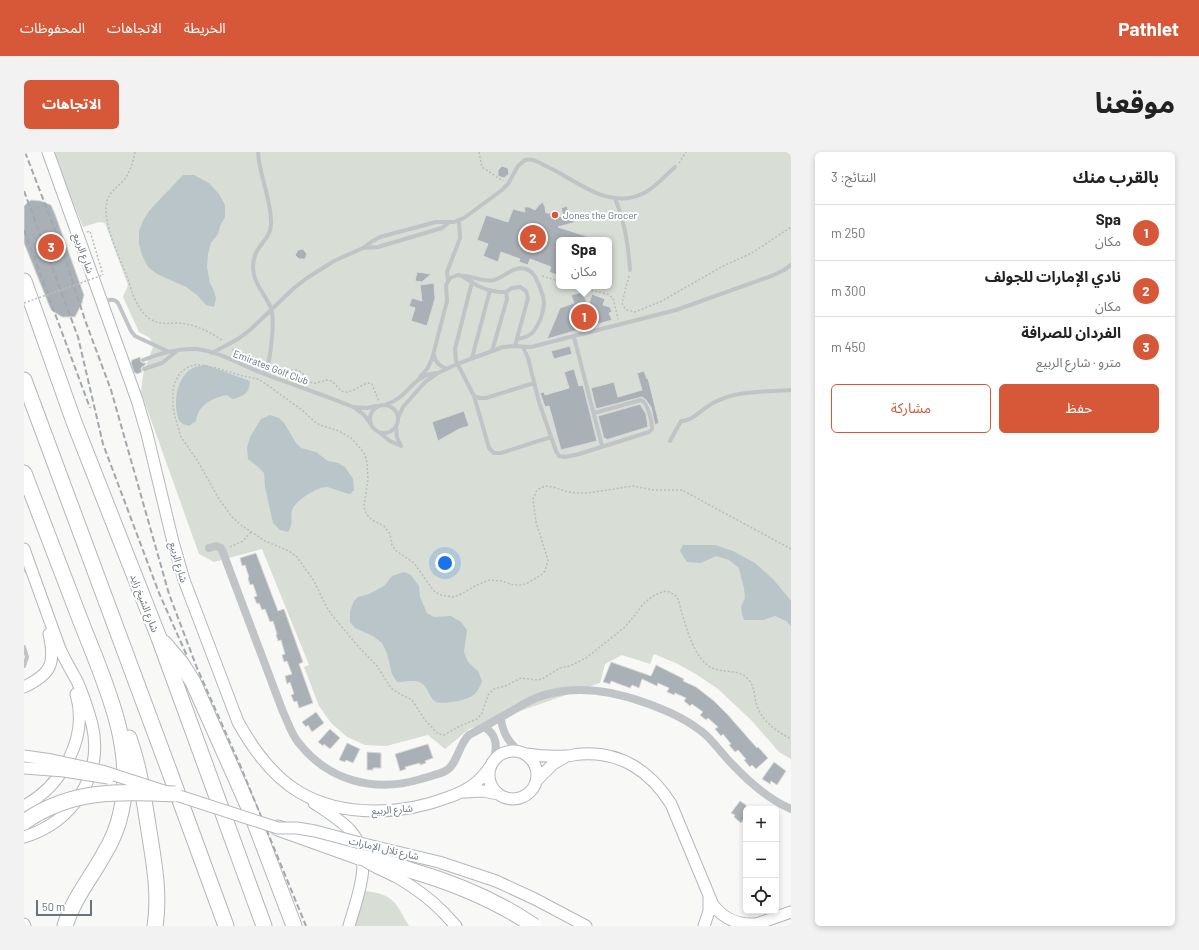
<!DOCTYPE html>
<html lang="ar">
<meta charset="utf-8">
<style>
:root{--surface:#fff;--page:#f2f2f2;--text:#222;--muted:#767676;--line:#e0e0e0;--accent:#d65838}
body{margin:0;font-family:Barlow,"Noto Sans Arabic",sans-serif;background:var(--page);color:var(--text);direction:rtl}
.controls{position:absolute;right:12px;bottom:12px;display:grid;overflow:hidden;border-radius:6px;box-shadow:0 2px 6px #0003}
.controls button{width:36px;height:36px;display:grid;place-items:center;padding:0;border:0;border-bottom:1px solid var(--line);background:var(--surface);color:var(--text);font:20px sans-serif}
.scale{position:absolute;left:12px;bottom:10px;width:56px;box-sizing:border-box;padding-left:4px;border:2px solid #66747e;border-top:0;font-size:11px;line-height:14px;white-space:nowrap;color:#66747e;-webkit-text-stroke:3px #fff;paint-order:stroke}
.you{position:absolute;left:421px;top:411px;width:14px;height:14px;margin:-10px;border:3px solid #fff;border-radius:50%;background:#1a73e8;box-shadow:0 0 0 6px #1a73e833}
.badge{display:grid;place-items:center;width:26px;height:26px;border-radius:50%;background:var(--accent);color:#fff;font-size:13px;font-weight:700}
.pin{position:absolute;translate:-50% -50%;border:2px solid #fff;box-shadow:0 1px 4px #0006}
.popup{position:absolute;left:532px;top:85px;width:56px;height:52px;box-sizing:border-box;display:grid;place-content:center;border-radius:6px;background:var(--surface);filter:drop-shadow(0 1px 3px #0005);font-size:13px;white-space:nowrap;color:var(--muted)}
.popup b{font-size:15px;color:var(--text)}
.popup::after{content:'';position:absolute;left:50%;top:100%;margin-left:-8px;border:8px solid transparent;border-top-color:var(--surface)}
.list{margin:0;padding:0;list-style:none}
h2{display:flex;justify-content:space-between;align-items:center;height:52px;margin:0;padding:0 16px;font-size:17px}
h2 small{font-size:13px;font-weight:400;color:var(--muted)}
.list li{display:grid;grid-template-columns:26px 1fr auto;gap:12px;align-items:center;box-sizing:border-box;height:56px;padding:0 16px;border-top:1px solid var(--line)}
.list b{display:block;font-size:15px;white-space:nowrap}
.list p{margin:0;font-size:13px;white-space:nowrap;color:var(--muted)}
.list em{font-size:13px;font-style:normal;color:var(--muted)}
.actions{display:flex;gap:8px;padding:12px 16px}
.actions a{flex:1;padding:9px 0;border:1px solid var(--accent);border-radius:6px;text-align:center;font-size:14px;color:var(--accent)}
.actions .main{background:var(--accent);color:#fff}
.icon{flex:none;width:22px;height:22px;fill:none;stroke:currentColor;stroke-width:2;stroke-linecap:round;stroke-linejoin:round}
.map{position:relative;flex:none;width:767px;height:774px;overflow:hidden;direction:ltr;border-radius:6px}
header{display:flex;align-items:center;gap:24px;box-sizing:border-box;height:56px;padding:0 20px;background:var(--accent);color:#fff}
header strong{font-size:19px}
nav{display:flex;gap:22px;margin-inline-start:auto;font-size:14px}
.intro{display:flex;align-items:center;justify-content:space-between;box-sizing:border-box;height:96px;padding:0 24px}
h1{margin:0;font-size:28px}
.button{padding:10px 18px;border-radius:6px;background:var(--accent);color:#fff;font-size:14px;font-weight:700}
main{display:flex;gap:24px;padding:0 24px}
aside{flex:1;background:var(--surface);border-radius:6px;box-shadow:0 2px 6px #0003}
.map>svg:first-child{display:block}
</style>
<header>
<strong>Pathlet</strong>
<nav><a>الخريطة</a><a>الاتجاهات</a><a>المحفوظات</a></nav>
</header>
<div class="intro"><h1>موقعنا</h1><a class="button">الاتجاهات</a></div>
<main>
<aside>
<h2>بالقرب منك<small>النتائج: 3</small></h2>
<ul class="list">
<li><span class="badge">1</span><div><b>Spa</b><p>مكان</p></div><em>250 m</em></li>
<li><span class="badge">2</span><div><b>نادي الإمارات للجولف</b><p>مكان</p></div><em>300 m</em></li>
<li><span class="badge">3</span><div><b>الفردان للصرافة</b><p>مترو · شارع الربيع</p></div><em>450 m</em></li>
</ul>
<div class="actions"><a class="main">حفظ</a><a>مشاركة</a></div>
</aside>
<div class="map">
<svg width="767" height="774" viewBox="0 0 767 774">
<rect width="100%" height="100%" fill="#f8f8f6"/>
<path fill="#d8ddd5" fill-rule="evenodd" d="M28,0H767V607L755,600L727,568L694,537L675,524L654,512L630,502L626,512L598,503L581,512L576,531L445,577L421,597L404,583L362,594L341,593L323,585L307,571L295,554L280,515L285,513L238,397L190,410L175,402L117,240L119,222L129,195L126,186L115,180L99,145L104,133L81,71L75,70L59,75ZM535,88H585V134H535Z
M340,739C370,742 371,750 385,774H330Z"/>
<path fill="#b9c5c9" d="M159,23H170L185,31L195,42L201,53V65L196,74L194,82L187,91L184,102L183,115L186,131L190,139L192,146L190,155L182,153L173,143L162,135L133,122L124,115L118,103L115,92V79L119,69L125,59Z
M182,213L226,229C226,241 219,245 208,247L203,243C188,246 174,253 172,269L165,274L159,272C157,270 154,268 154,265C149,249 153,224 169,216C173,214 178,214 182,213Z
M246,263L255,266L260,271L272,291L277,296L292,300L304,309L314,311L321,315L329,327L330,338L326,342C320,341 308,336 303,335C293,335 270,349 268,359C266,368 270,370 264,380L256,378L249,371L241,335L240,321L233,314L224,307L223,296L226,285L237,267Z
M659,393H691L709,399L731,411L749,427L767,449V474L762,469L751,464L739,468H720L718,462L717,455L721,446L720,437L715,416L705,408L692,404L677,411L663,410L656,399Z
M380,420L387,423L395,434L396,445L403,461L410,465L427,464L437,470L443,478L440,500L444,510L454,519L458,529C456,535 453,541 448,544C442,548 419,553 412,550C405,546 404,534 397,531C392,527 380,530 373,530L368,522L363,501L358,491L349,484L331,476L326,470V459L330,449L334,445L345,442L360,434L368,424Z"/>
<path fill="#aab1b6" stroke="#dadad8" d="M478,14L484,16L485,22L480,26L474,24V18Z
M7,48L17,49L27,53L31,62L60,143L58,151L51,165H38L27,158L0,91V54Z
M519,50L521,55L522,61H528L540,66L537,56L543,54L547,68L552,70L534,75L571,87V88H535V124L525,120L527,115L506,107L504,113L495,110L496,107L477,100L474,110L459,104L464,92L453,88L462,63L484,70L489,57L501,60L500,55H505L511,58L515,53Z
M279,97L283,102L281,107H275L271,103L274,98Z
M393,120L407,122L398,130L391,129Z
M410,131L411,147L403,174L387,169L391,156L385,154L388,146L398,149L396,133Z
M559,140L564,155L568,142L581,147L579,153L586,155L588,160L585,161L588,168L523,187L536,156L550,151L547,143Z
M546,194L548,202L530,207L527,199Z
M116,205L117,210L119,211H122L121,213L117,216L118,220L113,222L110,220L107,211L108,208Z
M550,217L555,234L559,233L573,289L537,298L525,254L521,255L516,241L520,240L521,243L545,236L540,220Z
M620,219L623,227L624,226L635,271L631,273L627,255L622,248L618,245L572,257L567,236L590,230L594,245L618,238L613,221Z
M616,252L622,262L624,275L582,288V286L580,287L574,264Z
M440,259L445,274L435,277L414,289L408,270Z
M232,401L254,459L260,457L279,510L275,512L289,551L275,556L273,549L270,550L267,543L270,542L266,530L263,532L261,524L268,522L263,509L260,510L258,503L261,502L257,488L254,489L252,483L253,482L249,469L246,470L241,457L238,458L235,451L233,452L230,445L233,444L229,432L226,433L224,426L225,425L221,413L218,414L216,406Z
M587,510L627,524L632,513L660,527L659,529L672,535L690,549L703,562L733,596L734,595L744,606L732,617L728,613L726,615L720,608L722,607L714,598L711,600L705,593L707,592L699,582L697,584L691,577L694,575L684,566L682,568L676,563L679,560L668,552L666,554L660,549L662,546L651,541L650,543L643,540L645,536L634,531L633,534L618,527L615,536L608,533L606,536L587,529L586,532L579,530Z
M292,560L300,571L288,580L284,573L282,575L278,570Z
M306,577L316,586L306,597L300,592L299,594L294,590Z
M323,591L336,597L329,611L322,608L321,610L315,608Z
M404,592L409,606L401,609L402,611L396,613V611L381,615L382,617L376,619L371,602Z
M343,600L357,601V616H349V618H343Z
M750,610L762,619L753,633L747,629L746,632L738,627Z
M716,649L722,653V664L717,671L710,665L711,663L707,661Z"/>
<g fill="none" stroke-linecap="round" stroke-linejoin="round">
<g stroke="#b2b8bc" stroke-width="13">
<path id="secondary" d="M24,0L113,248L123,282L149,390L160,428L214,570C229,597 248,624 275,640C319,666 379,663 425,645C434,642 442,638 449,633C456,628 461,622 466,615
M0,397C12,430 24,463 36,497C41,508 47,518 53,529C59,542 64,558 68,572C80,623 49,670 0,685
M0,535C27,522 32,512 25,482
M465 623a24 24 0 1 1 48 0a24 24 0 1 1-48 0Z
M502,602C515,604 528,605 542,604C547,604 552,602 557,602C597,599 627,620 647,652L689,753C700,767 713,773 731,772
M513,628L529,612L541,605
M441,640L459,639L474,642
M290,651C302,659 315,667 325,677C351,705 334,742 325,774
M0,654C38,634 65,585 52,542
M472,729L511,747L562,774
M418,759L432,774
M0,772L1,774
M680,774L685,759V746
M727,774L767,760"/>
</g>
<g stroke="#b3b7ba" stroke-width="17">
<path id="highway" d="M0,129L50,270L135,486L240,774
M0,228L146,621L202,774
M0,321C18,368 36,415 54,462C77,523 113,593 97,660C94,675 88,689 80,702C67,726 49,747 41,774
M140,491L157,511L169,530L226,658L270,774
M105,586C116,617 120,648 125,679C130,711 136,742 131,774
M254,676L335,705"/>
</g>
<path stroke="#babdbf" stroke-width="1.5" stroke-dasharray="2 2" stroke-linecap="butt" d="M111,0C109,10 106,20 100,28C94,35 86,39 83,49C78,70 94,102 102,122C106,132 108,143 114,153C117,159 122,165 128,168C137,173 145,171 155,171C170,172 187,180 199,189
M455,0L458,15L479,29
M655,11L662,0
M63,80L66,79L79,123
M518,124L535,129
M605,124L598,151L600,155L603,158L611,160L638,149L697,115L728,101L767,75
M552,134L553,135L583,142L589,146L594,167
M208,197L221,205L239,212
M248,215C252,218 257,220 262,219C267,219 271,217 275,219C281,221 282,229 289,231C294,232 299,228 304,228C312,229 314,240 322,240C330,240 337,232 345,231L348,232L355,250
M206,395L219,389L227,380
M767,397L658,338H629L609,334L564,341H554L544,340L529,335L521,334L513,338L509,347L512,370L524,408L521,419L517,423L502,432L496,433H490L478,429L465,428L453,433L435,443L429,445L417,443L411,440L407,435L390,411L371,398L368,393L366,382L360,374L348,368L342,362L340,354L344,327L343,311L341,303L337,297L327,286L315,279L296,273L291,270L278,258L242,232L234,227L219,224L192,216L178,213H170L162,216L156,221L152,228L149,236V255L151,265L157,285L173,308L195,347L208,365L217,373L241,389L265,399L273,405L290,429L302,454L308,463L332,492L353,514L367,536L376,542L388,548L401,568L414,582L420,583L436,574L453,567L458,561L464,543L470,537L481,534L497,526L514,528L518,527L536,516L546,514L562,506L601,475L611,463L619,452L629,444L638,440L643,439L651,443L654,447C660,467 669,511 691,517C703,521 716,517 725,528C731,535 730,545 733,554C739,570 752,579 767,587"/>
<path stroke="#c0c4c7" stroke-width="4" d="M234,0C235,24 248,48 247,72C247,89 229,93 229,115C229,131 241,142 247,156C251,165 247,198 245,208C244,213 242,217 240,222
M591,46C601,72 604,91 606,118
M339,96L354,95L418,76L424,71
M440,124C450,124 460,131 470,128C481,125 490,113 502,117C509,119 512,126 515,133C517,139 520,144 520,151C520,156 518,161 517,166C511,179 508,185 493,187
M424,129L423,120L436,86L435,69
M448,130L431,197L432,209L450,244L465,296L470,301H477L527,285
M79,150C85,148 90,146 94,151L107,179L111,184L143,199
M550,185L578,294
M499,195L504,206L515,250L532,299L535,304L541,305L555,302L625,280L628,277C628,270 624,251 617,248L570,261
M468,199L483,147L482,140
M188,201L214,187L226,178L270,136L283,126L310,109L339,96L347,90L356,85L412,70H430L440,66L478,38L484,32L494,14L501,8C509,6 516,11 524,15C554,29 585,59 620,41C632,35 641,24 651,15
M410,203C411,210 415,214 423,217
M448,206L466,138
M119,208C136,201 153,196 172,197C195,199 219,214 240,222C270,233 300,243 329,255L343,256L352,254
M120,217L138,211L153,199
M396,225L403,217L408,207L423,149L422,133L426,126L434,123L438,124L454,134L464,138L475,140H482L488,136L496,135L502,139L504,146L491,194
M450,244L456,246H462L510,231
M363,252C384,246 389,222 413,221
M346 267a14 14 0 1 1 28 0a14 14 0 1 1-28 0Z
M331,256L340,263L346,271
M374,266L379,255L401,230L414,221L433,212L479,195L491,194L507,195L652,158L750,123L760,118L767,113
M372,275L373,285L377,294
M356,281L366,289L377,294
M646,289L657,269C669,269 679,256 689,251C712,238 741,240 767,238
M0,416L6,424
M0,495L3,505L0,514"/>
<path stroke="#c0c4c7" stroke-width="8" d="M185,396L192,394L197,396L198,398L259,560C264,570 267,581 274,590C304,629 350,641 397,627C405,624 415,623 423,618C433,612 435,592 445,583C456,577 467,571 477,565C489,559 500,551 512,546C548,532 586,538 622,551C644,559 665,568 683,584C692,593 700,604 709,613C726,631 744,647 767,657
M477,566C478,579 484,590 495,599
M460,575C473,582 474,596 469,608"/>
<use href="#secondary" stroke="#fff" stroke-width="11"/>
<use href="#highway" stroke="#fff" stroke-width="15"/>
<path stroke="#a2a8ad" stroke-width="2" stroke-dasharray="6 3" stroke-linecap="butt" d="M1,0L36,91L61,168L87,238L145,442L173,516L216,613L282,774
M0,39L54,185L79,292L135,441L163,504
M0,78L66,256"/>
<g stroke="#b2b8bc" stroke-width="13" stroke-linecap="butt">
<path id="secondary-bridge" d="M0,604L28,608L78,619L254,676H273L291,679L340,692L415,710L472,729
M0,616L40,619L84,626
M340,708C351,716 364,720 376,727C391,736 405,746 418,759"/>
</g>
<g stroke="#b3b7ba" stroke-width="17" stroke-linecap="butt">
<path id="highway-bridge" d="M0,670C47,637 96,639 151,642
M335,705C354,707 371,713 389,719C433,732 472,748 510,774"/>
</g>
<path stroke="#babdbf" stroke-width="1.5" stroke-dasharray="2 2" stroke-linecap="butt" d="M0,151L79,123"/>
<use href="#secondary-bridge" stroke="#fff" stroke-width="11"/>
<use href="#highway-bridge" stroke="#fff" stroke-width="15"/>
</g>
<circle fill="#d65838" stroke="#fff" stroke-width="1.5" cx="531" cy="63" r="4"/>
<g text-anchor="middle" stroke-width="4" stroke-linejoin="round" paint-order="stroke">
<g font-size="10" fill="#66747e" stroke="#fff" text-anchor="start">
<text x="539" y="67">Jones the Grocer</text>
</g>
<g font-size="10" fill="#66747e" stroke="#fff">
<text transform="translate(60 101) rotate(70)" y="4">شارع الربيع</text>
<text transform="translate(247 215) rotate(21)" y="4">Emirates Golf Club</text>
<text transform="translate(155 410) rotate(74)" y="4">شارع الربيع</text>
<text transform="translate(121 451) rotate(69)" y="4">شارع الشيخ زايد</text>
<text transform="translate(368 657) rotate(-4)" y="4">شارع الربيع</text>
<text transform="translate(360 696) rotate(13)" y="4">شارع تلال الإمارات</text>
</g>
</g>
</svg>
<div class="controls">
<button>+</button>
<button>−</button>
<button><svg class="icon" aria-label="locate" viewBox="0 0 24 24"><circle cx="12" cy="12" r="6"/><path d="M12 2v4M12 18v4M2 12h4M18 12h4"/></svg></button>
</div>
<div class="scale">50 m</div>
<div class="you"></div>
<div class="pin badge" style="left:560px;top:165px">1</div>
<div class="popup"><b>Spa</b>مكان</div>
<div class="pin badge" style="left:509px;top:86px">2</div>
<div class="pin badge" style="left:27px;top:95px">3</div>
</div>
</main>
